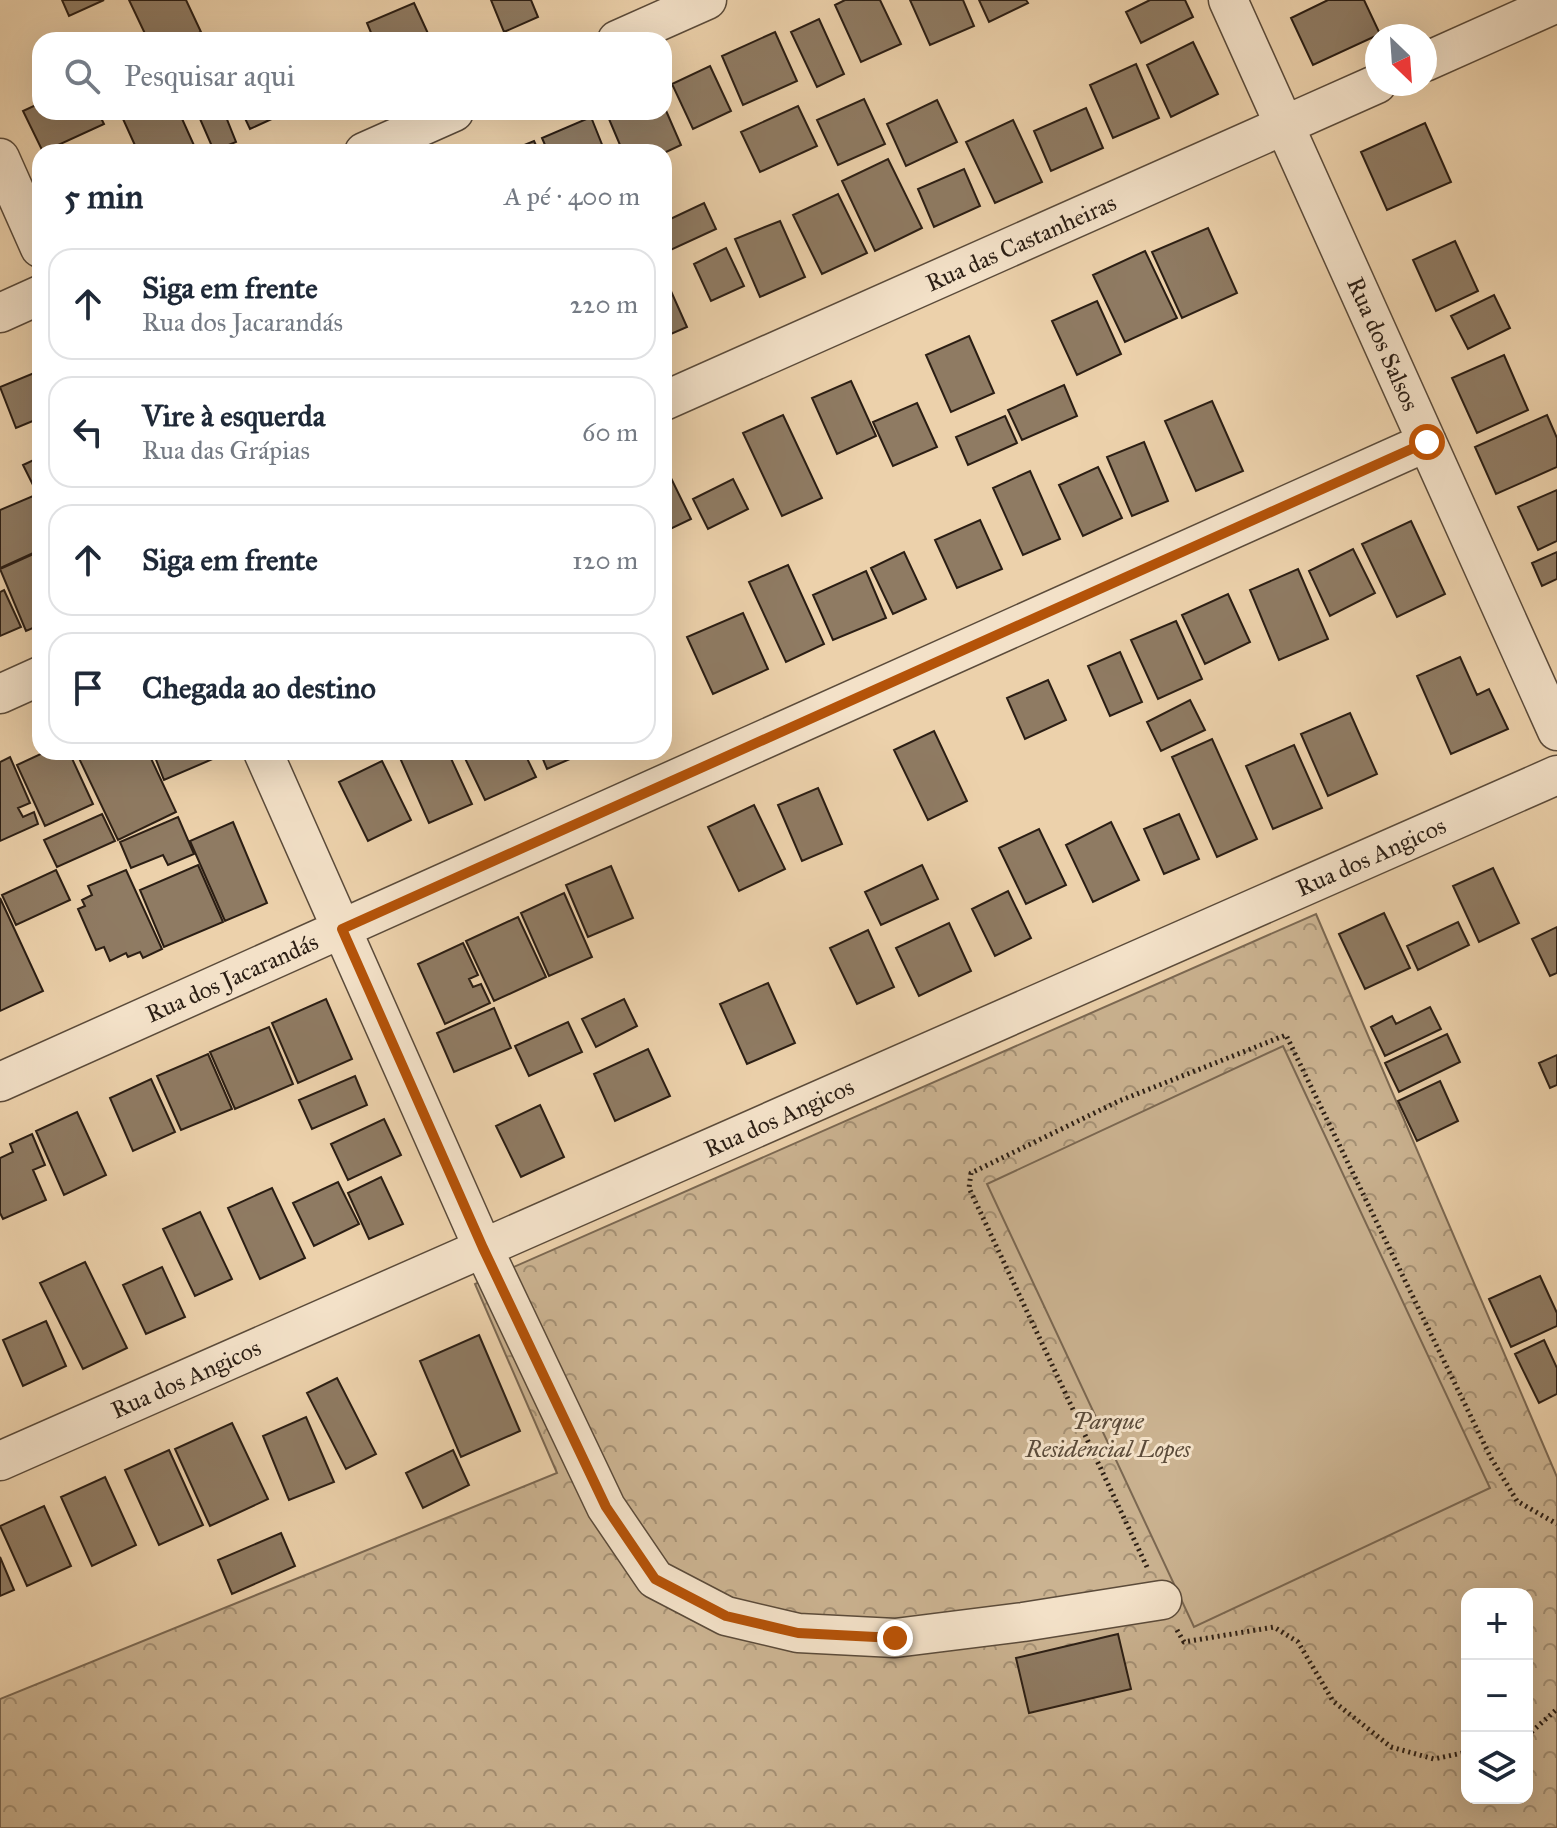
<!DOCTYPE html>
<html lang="pt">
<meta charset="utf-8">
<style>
:root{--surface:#fff;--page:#f6f6f7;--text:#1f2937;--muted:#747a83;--line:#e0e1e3}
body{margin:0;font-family:"IM FELL Great Primer",serif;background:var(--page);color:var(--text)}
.controls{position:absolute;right:24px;bottom:24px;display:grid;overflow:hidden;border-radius:16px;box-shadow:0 8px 32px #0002}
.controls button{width:72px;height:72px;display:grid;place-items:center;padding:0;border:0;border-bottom:2px solid var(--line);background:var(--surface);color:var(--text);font:40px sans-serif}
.compass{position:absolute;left:1365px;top:24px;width:72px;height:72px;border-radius:50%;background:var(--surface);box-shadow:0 8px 32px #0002;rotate:155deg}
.stop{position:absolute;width:24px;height:24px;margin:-18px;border:6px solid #b45309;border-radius:50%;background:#fff}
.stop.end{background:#b45309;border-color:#fff;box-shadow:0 2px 8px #0008}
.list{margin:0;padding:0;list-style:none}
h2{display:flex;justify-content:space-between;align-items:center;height:104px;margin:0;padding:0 32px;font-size:34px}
h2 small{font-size:26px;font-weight:400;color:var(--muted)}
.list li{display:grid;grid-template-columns:52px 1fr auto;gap:24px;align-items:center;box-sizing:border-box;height:112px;margin:0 16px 16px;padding:0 16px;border:2px solid var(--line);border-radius:24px}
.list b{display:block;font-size:30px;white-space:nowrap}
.list p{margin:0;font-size:26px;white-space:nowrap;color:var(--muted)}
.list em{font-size:26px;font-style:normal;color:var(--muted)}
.icon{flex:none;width:44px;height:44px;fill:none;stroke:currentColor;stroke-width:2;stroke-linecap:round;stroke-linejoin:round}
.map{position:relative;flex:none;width:1557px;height:1828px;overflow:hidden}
.search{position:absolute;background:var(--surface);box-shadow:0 8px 32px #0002;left:32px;top:32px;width:640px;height:88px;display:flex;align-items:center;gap:20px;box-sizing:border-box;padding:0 28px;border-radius:24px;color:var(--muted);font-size:30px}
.panel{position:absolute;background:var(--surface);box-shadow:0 8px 32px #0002;left:32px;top:144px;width:640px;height:616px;border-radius:24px}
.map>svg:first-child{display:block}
</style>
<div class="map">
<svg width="1557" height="1828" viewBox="0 0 1557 1828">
<defs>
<pattern id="forest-crowns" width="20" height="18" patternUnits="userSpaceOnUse" patternTransform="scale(2)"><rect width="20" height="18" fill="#cbb391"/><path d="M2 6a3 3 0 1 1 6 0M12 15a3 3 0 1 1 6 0" fill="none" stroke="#a59175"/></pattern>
</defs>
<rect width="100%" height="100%" fill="#ecd1ab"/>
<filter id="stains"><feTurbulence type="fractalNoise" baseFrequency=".0025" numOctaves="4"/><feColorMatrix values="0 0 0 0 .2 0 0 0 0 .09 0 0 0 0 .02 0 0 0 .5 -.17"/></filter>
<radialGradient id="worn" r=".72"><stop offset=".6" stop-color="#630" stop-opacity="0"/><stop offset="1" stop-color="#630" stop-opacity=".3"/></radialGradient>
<path fill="url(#forest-crowns)" stroke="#7b6852" stroke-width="2" fill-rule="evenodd" d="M1316,914L1557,1477V1828H0V1699L557,1473L475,1284ZM1467,1594H1527V1798H1467Z"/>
<path fill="#cbb391" stroke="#7b6852" stroke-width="2" d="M1283,1046L1490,1488L1194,1627L987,1184Z"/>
<path fill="#8f7b63" stroke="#2b1e14" stroke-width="2" d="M62,0H104L69,16Z
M129,0H186L201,32L183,40H148Z
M491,0H531L538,17L504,32Z
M845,0H880L901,44L861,62L835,5Z
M910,0H963L974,26L930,45Z
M979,0H1026L1028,3L989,22Z
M1150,0H1185L1193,17L1141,43L1126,12Z
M1328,0H1364L1380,34L1313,65L1291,18Z
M414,3L431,40H374L367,23Z
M819,19L844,74L817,87L791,32Z
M775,32L797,81L743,105L722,56Z
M1193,42L1218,94L1171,117L1147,65Z
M1136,64L1159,118L1113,138L1090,85Z
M710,66L731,111L693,129L672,84Z
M864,99L885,144L838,165L817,120Z
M937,100L957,142L906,166L887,124Z
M40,103V112H98L104,124L43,152L23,111Z
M664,106L681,145L664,153L623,152L606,112H664Z
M798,106L817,146L760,172L741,132Z
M1086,108L1103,148L1051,171L1034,131Z
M138,112H179L197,152H138L123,119Z
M197,112H224L236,142L214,151Z
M242,112H287L250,129Z
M591,117L605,152H548L542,138Z
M1013,120L1042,182L995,203L966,142Z
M1425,123L1451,182L1387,210L1361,152Z
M534,141L539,152H507Z
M888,159L922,228L875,251L842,181Z
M964,169L980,206L934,227L918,189Z
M838,194L867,253L822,274L793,215Z
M704,203L716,229L664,253V222Z
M780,221L805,277L760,297L735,239Z
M1208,228L1237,293L1182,318L1152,252Z
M1455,241L1478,291L1436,311L1413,260Z
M726,248L744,286L711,301L694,264Z
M1145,251L1177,318L1125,342L1093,275Z
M666,280L687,327L664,337V281Z
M1494,295L1510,328L1468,349L1451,316Z
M1097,301L1121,354L1077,375L1052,321Z
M969,336L994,393L951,412L926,355Z
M1504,355L1528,410L1477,433L1452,378Z
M39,371L40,418L16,428L0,387Z
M851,381L876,436L837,454L812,398Z
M1064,385L1077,416L1022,440L1008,410Z
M1212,401L1243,471L1196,491L1165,421Z
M917,403L937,447L893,466L873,422Z
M783,415L822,498L782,516L743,433Z
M1547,415L1557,438V467L1496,494L1475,447Z
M1005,416L1017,443L968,465L956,437Z
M1144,442L1168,501L1132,516L1107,457Z
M40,457V492L37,493L23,465Z
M1098,467L1122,518L1083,536L1059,485Z
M1030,471L1060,539L1023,555L993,488Z
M668,472L691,519L664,532V474Z
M733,479L748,509L708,529L693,499Z
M1557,490V541L1538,550L1518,507Z
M33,496L40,511V550L0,568V510Z
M980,520L1002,569L957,588L935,540Z
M1411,521L1445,594L1397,617L1362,544Z
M1353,549L1375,593L1330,616L1309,571Z
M40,551V625L26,631L0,569Z
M904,552L926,599L893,614L871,568Z
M1557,552V579L1542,586L1532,563Z
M788,565L824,644L786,662L749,582Z
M1298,569L1328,639L1279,660L1250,590Z
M866,571L886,618L833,640L813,595Z
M4,590L21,627L0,636V592Z
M1228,594L1250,642L1205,664L1182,615Z
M743,613L768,669L713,694L687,637Z
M1176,621L1202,679L1158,699L1131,640Z
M1120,652L1142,702L1110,716L1088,666Z
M1460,657L1477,695L1489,689L1508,729L1451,754L1417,676Z
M1048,680L1066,720L1025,739L1007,698Z
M1190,700L1205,730L1161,751L1147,722Z
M1350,713L1377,774L1328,796L1301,734Z
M934,731L967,801L928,820L894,750Z
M1212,739L1257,839L1217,857L1172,757Z
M1294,745L1322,808L1273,829L1246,766Z
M45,752H69L93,804L45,826L17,765Z
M76,752H148L176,812L118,840Z
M153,752H213L215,758L164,780Z
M412,752H448L472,804L429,823L400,758Z
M462,752H524L536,777L485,800Z
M540,752H586L547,769Z
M10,757L30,803L18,808L23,817L34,812L38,824L0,841V762Z
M382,761L411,820L368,841L339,782Z
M818,788L842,844L802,861L778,805Z
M754,805L785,869L739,891L708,827Z
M102,814L115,841L57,867L44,840Z
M1179,814L1199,859L1164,874L1144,829Z
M178,817L194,854L168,865L163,855L131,868L120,842Z
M233,822L267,903L225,921L190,841Z
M1111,822L1139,880L1093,902L1066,845Z
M1039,829L1066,885L1026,904L999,848Z
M198,865L223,922L164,947L140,890Z
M922,865L938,899L881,925L865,892Z
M611,866L633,918L588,937L566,885Z
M1493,868L1519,923L1479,942L1453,886Z
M56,870L70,900L16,925L2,895Z
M126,870L162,949L143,958L140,952L128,957L126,953L110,961L104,947L96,950L78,909L85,906L82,900L92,895L88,886Z
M1008,891L1031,938L995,956L972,909Z
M564,893L592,957L549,976L521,913Z
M0,898L43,991L0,1011Z
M1384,913L1410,968L1365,989L1339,934Z
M518,917L546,977L494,1001L466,941Z
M1458,922L1469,945L1418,970L1407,946Z
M949,923L971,971L919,996L896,948Z
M1557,927V973L1550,976L1532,939Z
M868,930L894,987L857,1004L830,948Z
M463,943L478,975L469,979L473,987L481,984L490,1003L445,1024L418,964Z
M768,983L795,1043L747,1064L720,1004Z
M326,999L352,1059L298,1083L272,1023Z
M624,999L637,1026L596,1047L582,1019Z
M1430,1007L1441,1029L1385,1056L1371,1027L1392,1016L1396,1024Z
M494,1008L511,1048L454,1072L437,1033Z
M568,1022L582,1052L529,1076L515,1046Z
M269,1027L293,1084L235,1109L210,1052Z
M1447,1034L1460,1062L1399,1092L1385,1063Z
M648,1049L670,1096L615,1121L594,1074Z
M208,1054L232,1109L181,1130L157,1076Z
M1557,1055V1085L1550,1088L1539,1063Z
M355,1076L367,1105L312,1129L299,1100Z
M151,1079L175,1132L133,1151L110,1098Z
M1440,1081L1458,1121L1417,1141L1398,1101Z
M540,1105L564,1157L521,1177L496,1126Z
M77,1112L106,1175L64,1195L36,1131Z
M384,1119L401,1155L348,1180L331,1144Z
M32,1134L45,1165L33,1170L46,1200L3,1219L0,1213V1158L13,1152L10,1144Z
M381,1177L403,1224L369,1239L348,1193Z
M338,1182L359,1224L314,1246L293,1203Z
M272,1188L305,1258L260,1279L228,1208Z
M200,1212L232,1279L195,1296L163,1229Z
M85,1262L127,1348L83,1369L40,1283Z
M162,1267L185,1317L146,1334L123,1285Z
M1540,1276L1557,1313V1326L1511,1347L1489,1299Z
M46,1321L66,1366L23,1386L3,1340Z
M479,1335L520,1431L461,1457L420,1361Z
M1544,1340L1557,1368V1394L1539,1403L1515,1354Z
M337,1378L376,1454L346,1469L307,1393Z
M306,1417L334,1482L289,1500L263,1436Z
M232,1423L268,1499L210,1526L175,1449Z
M169,1450L203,1525L159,1545L125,1470Z
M453,1450L469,1485L423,1508L406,1473Z
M105,1477L136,1545L92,1566L61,1497Z
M44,1506L71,1566L27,1586L0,1526Z
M281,1533L295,1566L232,1594L218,1560Z
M0,1557L14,1590L0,1596Z
M1118,1634L1131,1689L1029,1713L1016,1658Z"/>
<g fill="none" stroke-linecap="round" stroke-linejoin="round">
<g stroke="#5b4b3a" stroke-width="41">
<path id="minor" d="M1228,0L1557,731
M617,40L707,0
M1425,62L1557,3
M364,152L454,112
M0,158L40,248
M0,313L40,295
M664,401L1377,84
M0,694L40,676
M263,752L483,1248L606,1507L655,1579L726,1616L798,1633L895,1638L1023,1622L1162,1600
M0,1082L1427,442
M0,1461L1557,775"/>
</g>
<path stroke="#2b1e14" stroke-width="5" stroke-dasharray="2 4" stroke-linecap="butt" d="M1147,1567L969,1188L971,1173L1119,1101L1286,1035L1491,1458L1517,1501L1557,1524
M1177,1630L1184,1642L1274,1627L1298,1642L1333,1701L1391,1747L1434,1759L1467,1752
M1527,1736L1557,1709"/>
<use href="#minor" stroke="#f3e1c8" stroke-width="38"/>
</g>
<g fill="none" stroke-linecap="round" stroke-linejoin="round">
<path stroke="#b45309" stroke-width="10" d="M895,1638L798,1633L726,1616L655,1579L606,1507L483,1248L342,929L1427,442"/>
</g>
<g text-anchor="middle" stroke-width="6" stroke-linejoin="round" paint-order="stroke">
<g font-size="24" fill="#2b1e14" stroke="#f3e1c8">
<text transform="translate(1021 243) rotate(-24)" y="8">Rua das Castanheiras</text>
<text transform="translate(1383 344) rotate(66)" y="8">Rua dos Salsos</text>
<text transform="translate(1371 857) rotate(-24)" y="8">Rua dos Angicos</text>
<text transform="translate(232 978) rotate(-24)" y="8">Rua dos Jacarandás</text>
<text transform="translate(779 1118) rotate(-24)" y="8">Rua dos Angicos</text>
<text transform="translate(186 1379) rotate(-24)" y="8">Rua dos Angicos</text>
</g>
<g font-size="24" font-style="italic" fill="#5b4b3a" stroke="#f3e1c8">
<text x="1108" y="1429">Parque<tspan x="1108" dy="28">Residencial Lopes</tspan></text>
</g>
</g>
<rect width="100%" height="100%" filter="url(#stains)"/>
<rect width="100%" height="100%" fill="url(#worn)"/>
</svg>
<div class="controls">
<button>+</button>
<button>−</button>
<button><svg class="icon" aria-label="layers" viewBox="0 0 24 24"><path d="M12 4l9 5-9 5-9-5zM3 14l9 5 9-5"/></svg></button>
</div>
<svg class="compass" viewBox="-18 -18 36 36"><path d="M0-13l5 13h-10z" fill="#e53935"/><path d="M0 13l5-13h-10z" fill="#747a83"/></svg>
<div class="stop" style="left:1427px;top:442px"></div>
<div class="stop end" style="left:895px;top:1638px"></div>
<div class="search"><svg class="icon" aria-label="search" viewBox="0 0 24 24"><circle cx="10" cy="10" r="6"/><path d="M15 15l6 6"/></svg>Pesquisar aqui</div>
<section class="panel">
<h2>5 min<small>A pé · 400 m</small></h2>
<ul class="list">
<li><svg class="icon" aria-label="ahead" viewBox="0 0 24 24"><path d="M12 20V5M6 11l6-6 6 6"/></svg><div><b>Siga em frente</b><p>Rua dos Jacarandás</p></div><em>220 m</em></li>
<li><svg class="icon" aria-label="left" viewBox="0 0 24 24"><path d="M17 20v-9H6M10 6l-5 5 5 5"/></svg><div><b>Vire à esquerda</b><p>Rua das Grápias</p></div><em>60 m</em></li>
<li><svg class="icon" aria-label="ahead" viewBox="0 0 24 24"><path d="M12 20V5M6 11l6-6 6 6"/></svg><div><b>Siga em frente</b></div><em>120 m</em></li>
<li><svg class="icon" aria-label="arrive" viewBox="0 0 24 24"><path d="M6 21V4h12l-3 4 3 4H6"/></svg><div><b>Chegada ao destino</b></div></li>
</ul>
</section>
</div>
